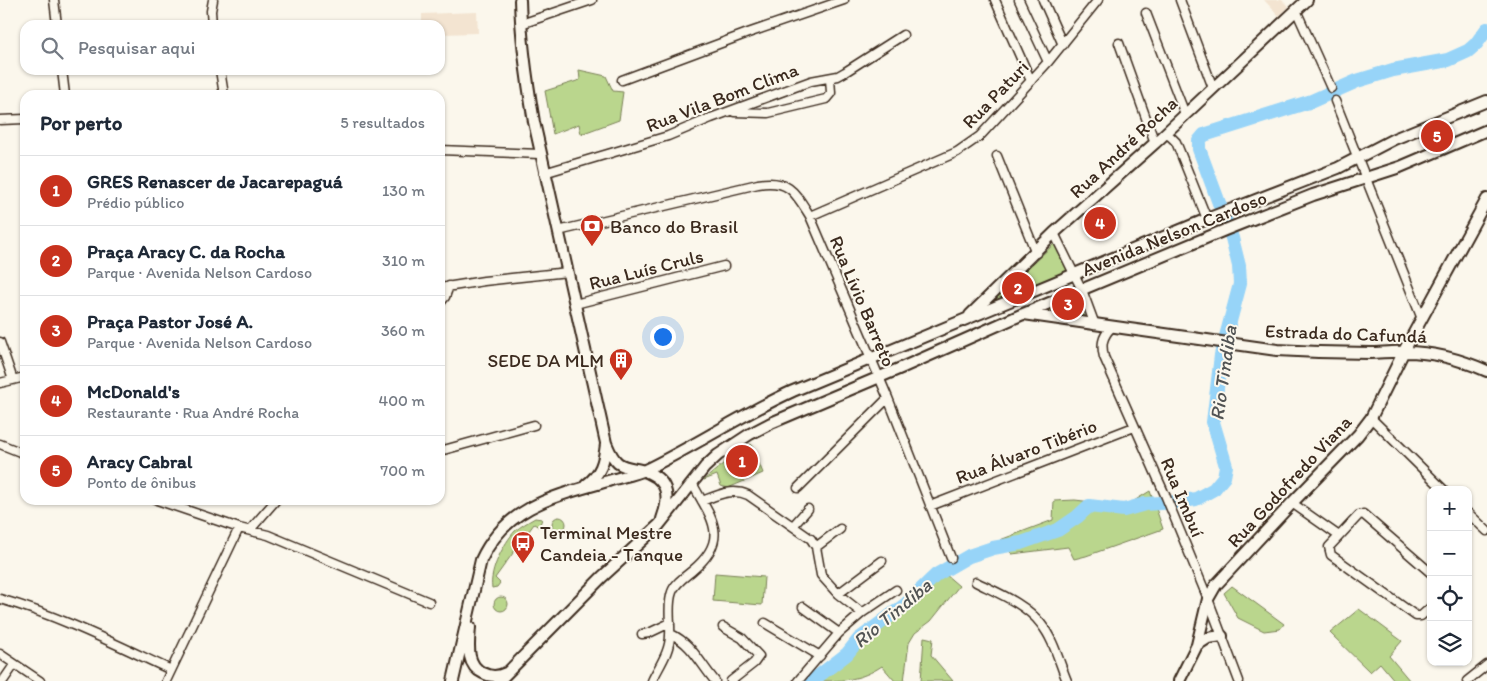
<!DOCTYPE html>
<html lang="pt">
<meta charset="utf-8">
<style>
:root{--surface:#fff;--page:#f6f6f7;--text:#1f2937;--muted:#747a83;--line:#e0e1e3;--accent:#c8321e}
body{margin:0;font-family:Itim,sans-serif;background:var(--page);color:var(--text)}
.controls{position:absolute;right:15px;bottom:15px;display:grid;overflow:hidden;border-radius:10px;box-shadow:0 1px 4px #0004}
.controls button{width:45px;height:45px;display:grid;place-items:center;padding:0;border:0;border-bottom:1px solid var(--line);background:var(--surface);color:var(--text);font:25px sans-serif}
.you{position:absolute;left:662px;top:336px;width:18px;height:18px;margin:-12px;border:4px solid #fff;border-radius:50%;background:#1a73e8;box-shadow:0 0 0 8px #1a73e833}
.badge{display:grid;place-items:center;width:32px;height:32px;border-radius:50%;background:var(--accent);color:#fff;font-size:16px;font-weight:700}
.pin{position:absolute;translate:-50% -50%;border:2px solid #fff;box-shadow:0 1px 5px #0006}
.list{margin:0;padding:0;list-style:none}
h2{display:flex;justify-content:space-between;align-items:center;height:65px;margin:0;padding:0 20px;font-size:21px}
h2 small{font-size:16px;font-weight:400;color:var(--muted)}
.list li{display:grid;grid-template-columns:32px 1fr auto;gap:15px;align-items:center;box-sizing:border-box;height:70px;padding:0 20px;border-top:1px solid var(--line)}
.list b{display:block;font-size:19px;white-space:nowrap}
.list p{margin:0;font-size:16px;white-space:nowrap;color:var(--muted)}
.list em{font-size:16px;font-style:normal;color:var(--muted)}
.icon{flex:none;width:28px;height:28px;fill:none;stroke:currentColor;stroke-width:2;stroke-linecap:round;stroke-linejoin:round}
.map{position:relative;flex:none;width:1487px;height:681px;overflow:hidden}
.search{position:absolute;background:var(--surface);box-shadow:0 1px 4px #0004;left:20px;top:20px;width:425px;height:55px;display:flex;align-items:center;gap:12px;box-sizing:border-box;padding:0 18px;border-radius:15px;color:var(--muted);font-size:19px}
.panel{position:absolute;background:var(--surface);box-shadow:0 1px 4px #0004;left:20px;top:90px;width:425px;height:415px;border-radius:15px}
.map>svg:first-child{display:block}
</style>
<div class="map">
<svg width="1487" height="681" viewBox="0 0 1487 681">
<rect width="100%" height="100%" fill="#fbf7ec"/>
<filter id="ink" filterUnits="userSpaceOnUse"><feTurbulence type="fractalNoise" baseFrequency=".02" numOctaves="2"/><feDisplacementMap in="SourceGraphic" scale="10" xChannelSelector="R" yChannelSelector="G"/><feConvolveMatrix kernelMatrix="1 2 1 2 8 2 1 2 1" color-interpolation-filters="sRGB"/></filter>
<g filter="url(#ink)">
<path fill="#f3e4d1" d="M1264,0H1282L1289,7L1279,16Z
M477,12L478,33L440,34V25H422V14Z"/>
<path fill="#bad68d" stroke="#7a8056" d="M579,70L606,76L613,91L623,92L619,120L581,134L579,124L553,134L545,91L580,80Z
M1055,243L1070,272L989,304Z
M1077,296L1087,322L1033,313Z
M751,444L763,473L728,488L721,486L717,475L704,480L737,452Z
M1150,491L1163,529L1086,556L1074,559L1068,547L1012,554L1000,540L1053,520L1054,501L1075,500L1109,504H1129Z
M552 524a7 7 0 1 1 14 0a7 7 0 1 1-14 0Z
M535,518L542,519L539,527L534,524L495,578L500,583L497,587L492,588C489,571 504,543 515,531C521,526 528,522 535,518Z
M715,573L764,577L762,605L713,601Z
M945,574L959,586L931,621L915,633L909,643L904,681H895L882,666C861,680 844,681 819,681L882,624L909,606L935,580Z
M1232,586L1284,624L1280,629L1264,631L1238,618L1224,593Z
M494 604a7 7 0 1 1 14 0a7 7 0 1 1-14 0Z
M1359,609L1402,641L1389,656L1410,681H1395L1380,663L1370,672L1330,633Z
M924,637L933,639L931,655L953,681H921Z"/>
<g fill="none" stroke-linecap="round" stroke-linejoin="round">
<path stroke="#97d4f8" stroke-width="14" d="M812,681L847,654L859,639L906,604L936,575L969,556L993,548L1021,543L1058,530L1077,517L1089,506L1124,510L1145,504L1177,502L1196,499L1214,489L1224,477L1226,466L1213,422L1221,355L1240,284L1239,266L1232,238L1199,149V141L1204,135L1312,101L1357,81L1393,70L1448,60L1468,51L1476,44L1487,29"/>
<g stroke="#3b2a1e" stroke-width="11">
<path id="minor" d="M54,0L57,25
M995,0L1031,81
M1019,0L1048,62
M1043,0L1063,45
M1180,0L1213,88
M1296,10L1331,88
M1146,13L1185,114
M521,24L592,0
M212,25L211,11L213,0
M1119,43L1155,143
M62,70L65,95
M220,70L224,95
M622,80L748,33L844,0
M1335,101L1422,319
M734,112L768,113L826,99L831,93L830,78
M0,120L25,119
M1165,133L1171,137L1176,142L1207,219
M440,150L540,154
M997,156L1036,253
M544,173L668,136L711,118L811,81L838,76L845,72L903,35
M810,216L957,152L980,136L1048,62L1098,0
M558,231L758,184C789,179 795,192 810,216L888,398L951,558
M1054,233L1082,290L1095,325
M440,288L484,281L568,272
M440,303L445,297L449,286
M575,304L724,266
M1111,328C1102,337 1101,345 1104,357L1166,497L1208,599L1239,681
M0,342L13,380
M0,383L25,377
M1371,418L1444,490
M0,444L25,454
M440,451L534,425
M798,488L888,398
M157,500L239,528L268,535L429,602
M702,501C718,495 732,488 748,495L811,539L816,547L821,575L838,594L862,613
M1292,503L1339,536
M930,506L1134,427
M1468,513L1487,531
M793,526L808,509
M250,530L276,500
M816,547L840,529
M1431,573L1363,514L1359,515L1329,547L1331,555L1416,616H1421L1431,607
M976,582C998,593 1026,604 1041,624C1054,640 1059,662 1067,681
M838,594L882,561
M0,599C60,616 115,644 171,670
M803,607L839,633
M765,623L820,656
M723,627L742,638L759,656L754,663L731,681
M642,634L649,633L670,623
M671,634C692,644 700,663 715,681
M0,654L40,681
M3,681L14,665
M166,681L239,528
M652,681C659,666 670,652 670,635C671,622 667,605 672,592C675,583 686,576 693,570C731,538 711,518 692,483
M798,681L839,633L862,613L896,590
M1467,681L1487,665"/>
</g>
<g stroke="#3b2a1e" stroke-width="14">
<path id="major" d="M520,0C521,41 527,81 534,122L606,443C609,450 612,458 618,463C625,468 633,468 641,470C668,478 671,495 662,519
M1024,314L1277,350C1308,352 1339,353 1370,353C1381,353 1393,351 1405,352C1434,352 1460,359 1487,371
M970,315L1054,233L1155,143L1307,0
M586,485C601,474 604,462 606,444
M470,627C469,643 465,665 483,673C491,677 497,677 506,673
M1197,645L1208,638L1222,636
M453,681L481,560C506,506 555,496 608,481C620,477 633,475 645,470C695,446 742,414 793,391L1207,219L1338,168L1394,139L1487,101
M499,681L602,577L659,525L705,467L718,455L750,434L771,423L901,368L1023,314L1225,230L1313,195L1400,167L1487,130
M1179,681L1197,645L1208,599L1216,585L1292,503L1358,435L1371,418L1404,351L1487,199"/>
</g>
<use href="#minor" stroke="#fbf7ec" stroke-width="8"/>
<use href="#major" stroke="#fbf7ec" stroke-width="10"/>
</g>
</g>
<defs>
<g id="bank-pin" transform="scale(1.25)"><path d="M0 17L-7.5 6A9.5 9.5 0 1 1 7.5 6Z" fill="#c8321e" stroke="#fbf7ec"/><path d="M-6-4H6V4H-6ZM0-2.3a2.3 2.3 0 1 0 0 4.6a2.3 2.3 0 1 0 0-4.6Z" fill="#fff"/></g>
<g id="building-pin" transform="scale(1.25)"><path d="M0 17L-7.5 6A9.5 9.5 0 1 1 7.5 6Z" fill="#c8321e" stroke="#fbf7ec"/><path d="M-4-6H4V6H1V3H-1V6H-4ZM-2.5-4.3h1.7v1.8h-1.7ZM.8-4.3h1.7v1.8H.8ZM-2.5-1h1.7V.8h-1.7ZM.8-1h1.7V.8H.8Z" fill="#fff"/></g>
<g id="bus-pin" transform="scale(1.25)"><path d="M0 17L-7.5 6A9.5 9.5 0 1 1 7.5 6Z" fill="#c8321e" stroke="#fbf7ec"/><path d="M-5-6H5V4H4V6H2V4H-2V6H-4V4H-5ZM-3.5-4V0h7V-4ZM-3.5 1.2v1.5H-2V1.2ZM2 1.2v1.5H3.5V1.2Z" fill="#fff"/></g>
</defs>
<g fill-rule="evenodd">
<use href="#bank-pin" x="592" y="226"/>
<use href="#building-pin" x="621" y="360"/>
<use href="#bus-pin" x="523" y="543"/>
</g>
<g text-anchor="middle" stroke-width="4" stroke-linejoin="round" paint-order="stroke">
<g font-size="19" fill="#3b2a1e" stroke="#fbf7ec">
<text transform="translate(995 94) rotate(-46)" y="7">Rua Paturi</text>
<text transform="translate(722 97) rotate(-21)" y="7">Rua Vila Bom Clima</text>
<text transform="translate(1123 147) rotate(-43)" y="7">Rua André Rocha</text>
<text transform="translate(1174 233) rotate(-22)" y="7">Avenida Nelson Cardoso</text>
<text transform="translate(646 269) rotate(-14)" y="7">Rua Luís Cruls</text>
<text transform="translate(863 301) rotate(67)" y="7">Rua Lívio Barreto</text>
<text transform="translate(1346 333) rotate(2)" y="7">Estrada do Cafundá</text>
<text transform="translate(1026 451) rotate(-21)" y="7">Rua Álvaro Tibério</text>
<text transform="translate(1289 481) rotate(-47)" y="7">Rua Godofredo Viana</text>
<text transform="translate(1183 497) rotate(67)" y="7">Rua Imbuí</text>
</g>
<g font-size="19" fill="#3b2a1e" stroke="#fbf7ec" text-anchor="start">
<text x="610" y="233">Banco do Brasil</text>
<text x="604" y="367" text-anchor="end">SEDE DA MLM</text>
<text x="540" y="539">Terminal Mestre<tspan x="540" dy="22">Candeia - Tanque</tspan></text>
</g>
<g font-size="20" font-style="italic" fill="#525454" stroke="#fbf7ec">
<text transform="translate(1223 373) rotate(-82)" y="7">Rio Tindiba</text>
<text transform="translate(892 613) rotate(-40)" y="7">Rio Tindiba</text>
</g>
</g>
</svg>
<div class="controls">
<button>+</button>
<button>−</button>
<button><svg class="icon" aria-label="locate" viewBox="0 0 24 24"><circle cx="12" cy="12" r="6"/><path d="M12 2v4M12 18v4M2 12h4M18 12h4"/></svg></button>
<button><svg class="icon" aria-label="layers" viewBox="0 0 24 24"><path d="M12 4l9 5-9 5-9-5zM3 14l9 5 9-5"/></svg></button>
</div>
<div class="you"></div>
<div class="pin badge" style="left:742px;top:461px">1</div>
<div class="pin badge" style="left:1018px;top:288px">2</div>
<div class="pin badge" style="left:1068px;top:304px">3</div>
<div class="pin badge" style="left:1100px;top:223px">4</div>
<div class="pin badge" style="left:1437px;top:136px">5</div>
<div class="search"><svg class="icon" aria-label="search" viewBox="0 0 24 24"><circle cx="10" cy="10" r="6"/><path d="M15 15l6 6"/></svg>Pesquisar aqui</div>
<section class="panel">
<h2>Por perto<small>5 resultados</small></h2>
<ul class="list">
<li><span class="badge">1</span><div><b>GRES Renascer de Jacarepaguá</b><p>Prédio público</p></div><em>130 m</em></li>
<li><span class="badge">2</span><div><b>Praça Aracy C. da Rocha</b><p>Parque · Avenida Nelson Cardoso</p></div><em>310 m</em></li>
<li><span class="badge">3</span><div><b>Praça Pastor José A.</b><p>Parque · Avenida Nelson Cardoso</p></div><em>360 m</em></li>
<li><span class="badge">4</span><div><b>McDonald's</b><p>Restaurante · Rua André Rocha</p></div><em>400 m</em></li>
<li><span class="badge">5</span><div><b>Aracy Cabral</b><p>Ponto de ônibus</p></div><em>700 m</em></li>
</ul>
</section>
</div>
